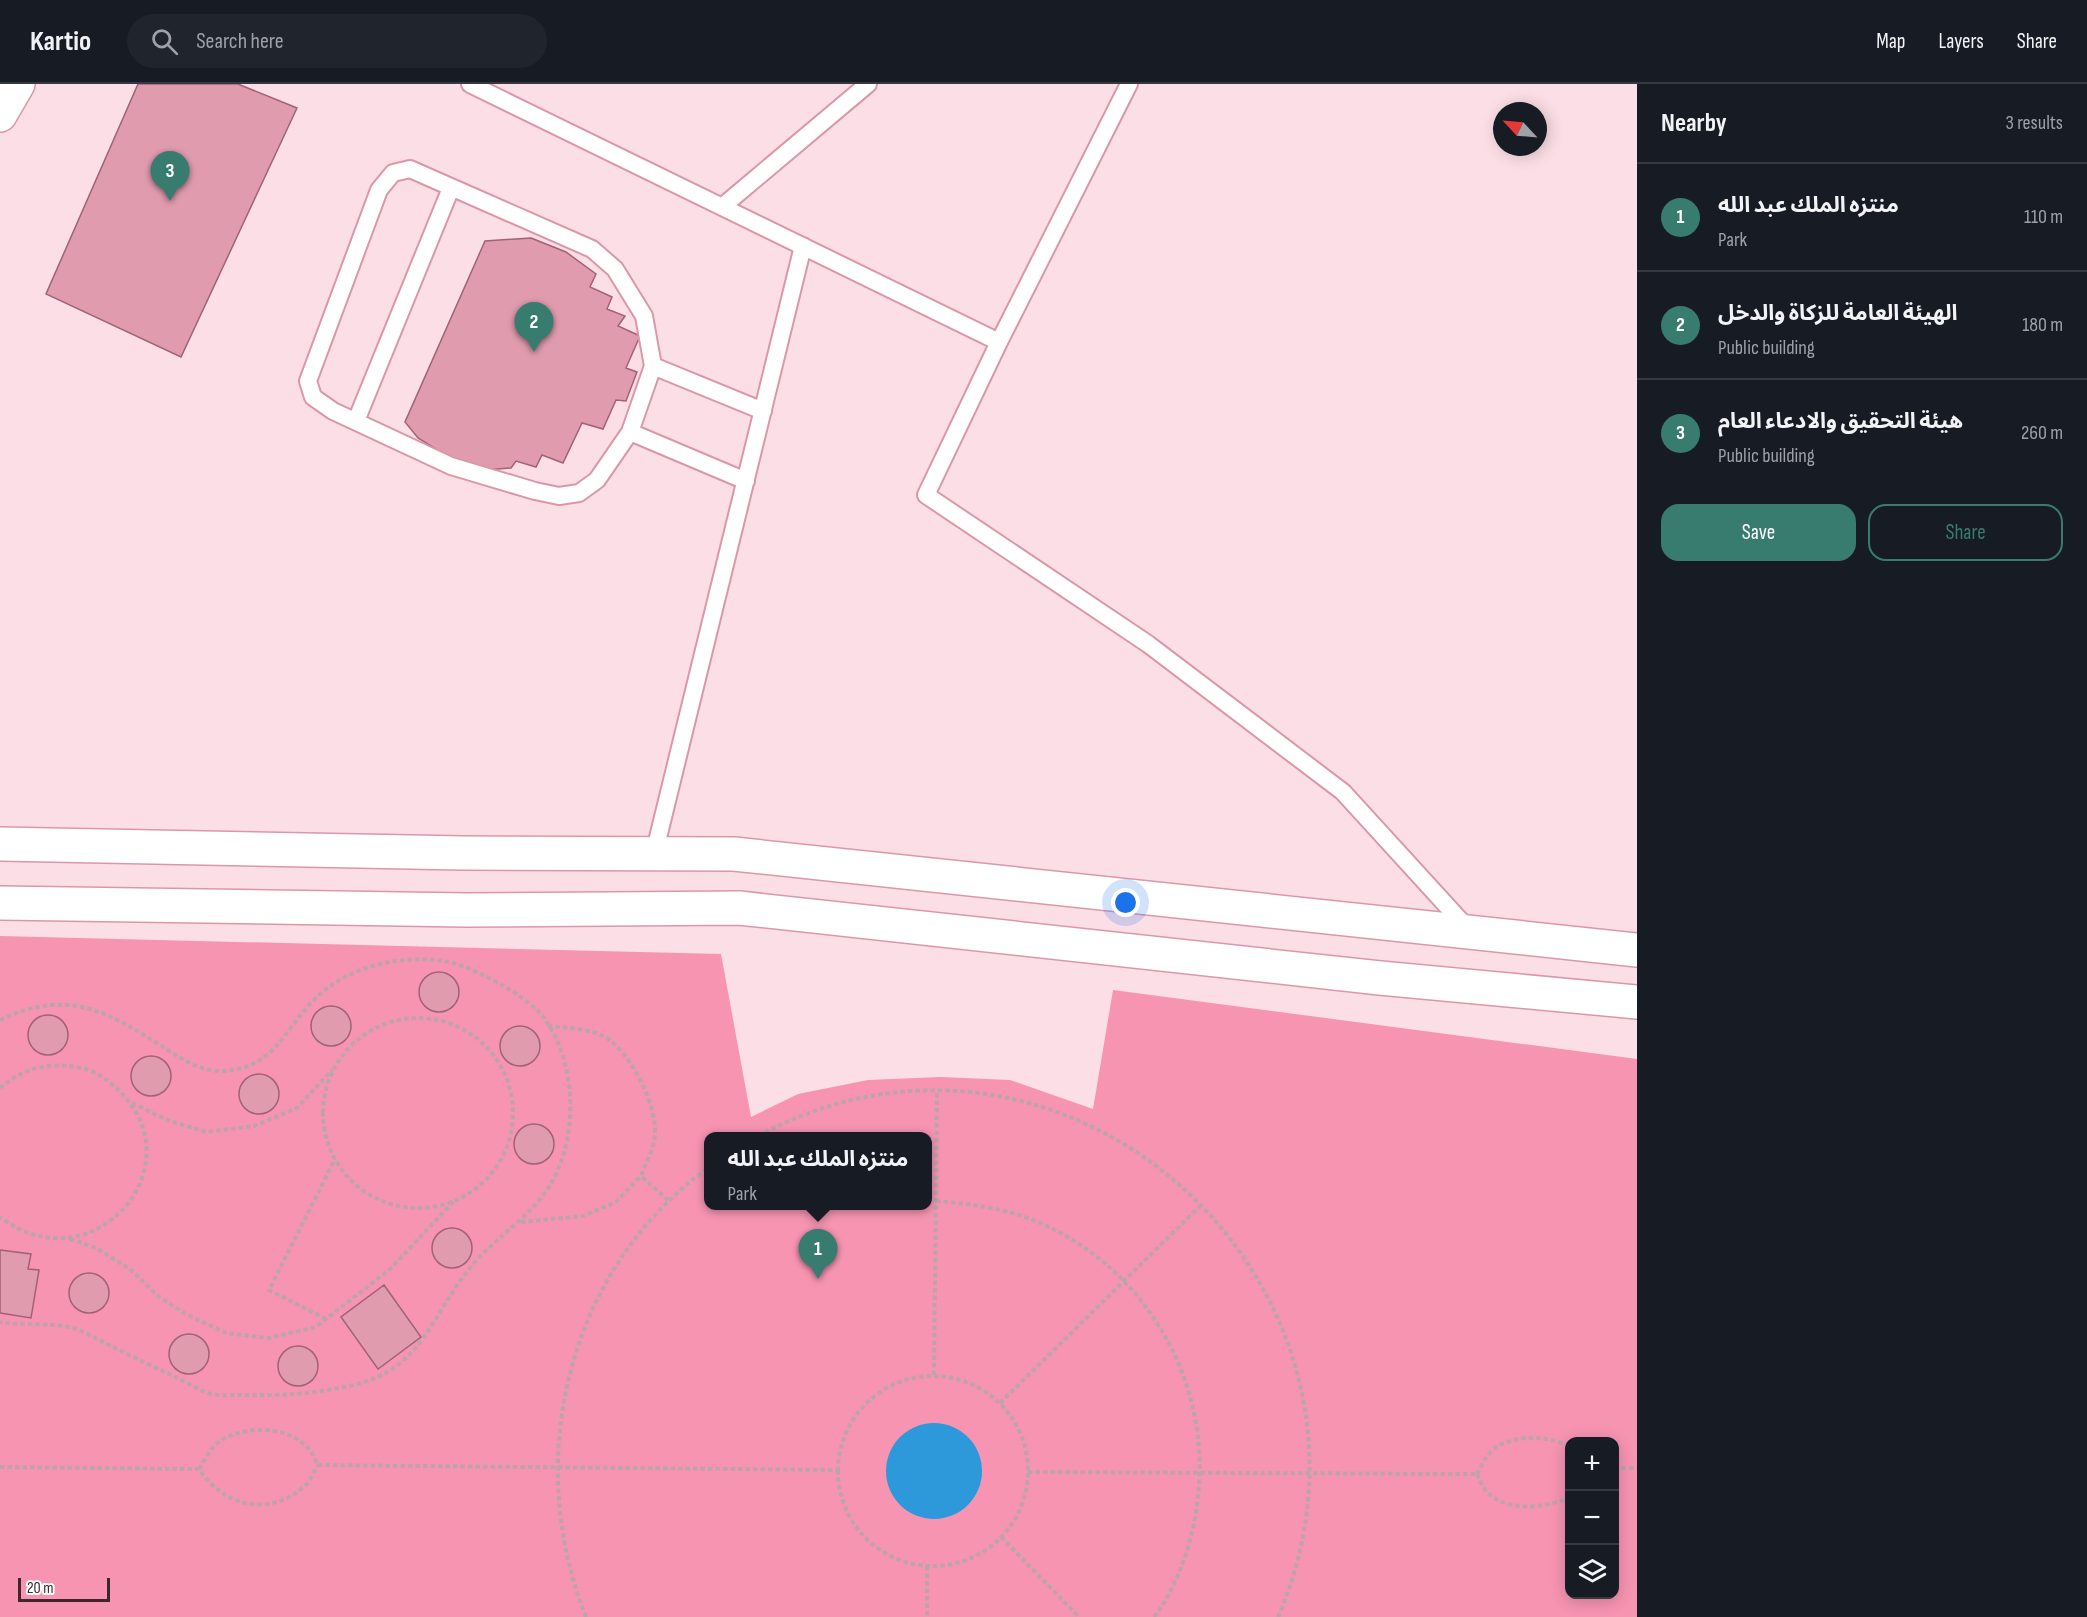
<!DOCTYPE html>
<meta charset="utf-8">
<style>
:root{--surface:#171b24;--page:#20242c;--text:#f1f3f6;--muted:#9ea1a6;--line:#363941;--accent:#387c70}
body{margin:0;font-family:"Sofia Sans Condensed","Noto Sans Arabic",sans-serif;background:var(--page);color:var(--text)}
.controls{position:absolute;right:18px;bottom:18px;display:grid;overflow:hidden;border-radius:12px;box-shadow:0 3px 15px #0003}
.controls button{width:54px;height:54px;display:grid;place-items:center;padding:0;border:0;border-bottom:2px solid var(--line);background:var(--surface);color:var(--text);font:30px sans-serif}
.compass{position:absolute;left:1493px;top:18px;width:54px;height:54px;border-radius:50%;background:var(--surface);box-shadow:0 3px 15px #0003;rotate:296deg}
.scale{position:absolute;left:18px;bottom:15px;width:92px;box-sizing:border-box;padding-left:6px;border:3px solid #40252d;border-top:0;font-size:16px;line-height:21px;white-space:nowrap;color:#40252d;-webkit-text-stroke:4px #fff;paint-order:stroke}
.you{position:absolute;left:1126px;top:819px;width:21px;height:21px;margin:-15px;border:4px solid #fff;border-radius:50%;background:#1a73e8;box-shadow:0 0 0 9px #1a73e833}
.badge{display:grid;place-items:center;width:39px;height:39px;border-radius:50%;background:var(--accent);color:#fff;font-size:20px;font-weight:700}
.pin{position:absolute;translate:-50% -50px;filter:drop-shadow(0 2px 3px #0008)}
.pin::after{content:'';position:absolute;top:32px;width:21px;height:18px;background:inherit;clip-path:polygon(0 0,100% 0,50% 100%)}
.popup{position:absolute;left:704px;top:1048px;width:228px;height:78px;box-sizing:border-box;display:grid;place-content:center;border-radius:12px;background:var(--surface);filter:drop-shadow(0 2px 4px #0005);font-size:20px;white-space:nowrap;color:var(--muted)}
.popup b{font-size:22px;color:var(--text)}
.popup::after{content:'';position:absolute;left:50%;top:100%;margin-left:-12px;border:12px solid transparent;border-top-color:var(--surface)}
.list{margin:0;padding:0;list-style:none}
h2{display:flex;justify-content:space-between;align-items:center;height:78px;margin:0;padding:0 24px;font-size:26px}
h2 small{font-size:20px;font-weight:400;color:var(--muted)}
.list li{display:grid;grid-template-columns:39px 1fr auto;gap:18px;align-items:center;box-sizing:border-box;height:108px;padding:0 24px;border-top:2px solid var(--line)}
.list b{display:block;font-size:22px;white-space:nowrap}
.list p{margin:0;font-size:20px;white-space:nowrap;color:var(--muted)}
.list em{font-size:20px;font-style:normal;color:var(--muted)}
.actions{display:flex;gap:12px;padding:18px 24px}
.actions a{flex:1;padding:14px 0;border:2px solid var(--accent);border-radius:18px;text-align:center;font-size:21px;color:var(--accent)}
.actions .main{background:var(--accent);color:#fff}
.icon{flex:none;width:33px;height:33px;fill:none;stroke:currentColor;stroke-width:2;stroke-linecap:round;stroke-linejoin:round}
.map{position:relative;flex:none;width:1637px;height:1533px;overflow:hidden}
header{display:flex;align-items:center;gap:36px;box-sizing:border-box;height:84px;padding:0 30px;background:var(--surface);border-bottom:2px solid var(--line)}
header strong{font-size:28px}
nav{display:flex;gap:33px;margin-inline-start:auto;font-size:21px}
.search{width:420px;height:54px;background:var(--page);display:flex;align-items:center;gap:15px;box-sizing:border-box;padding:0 21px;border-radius:33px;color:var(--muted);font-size:22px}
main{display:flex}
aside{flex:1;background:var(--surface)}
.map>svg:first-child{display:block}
</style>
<header>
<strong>Kartio</strong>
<div class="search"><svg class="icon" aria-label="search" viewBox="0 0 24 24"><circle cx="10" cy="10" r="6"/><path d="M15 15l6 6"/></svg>Search here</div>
<nav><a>Map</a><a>Layers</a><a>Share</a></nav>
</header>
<main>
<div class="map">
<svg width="1637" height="1533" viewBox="0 0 1637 1533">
<rect width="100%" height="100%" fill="#fcdfe6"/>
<path fill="#f694b2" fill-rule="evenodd" d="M0,852L721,870L751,1033L798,1010L868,996L941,993L1010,996L1093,1025L1113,906L1637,975V1533H0ZM708,1052H928V1122H708ZM1570,1358H1614V1510H1570Z"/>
<path fill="#2e99da" d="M886 1387a48 48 0 1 1 96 0a48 48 0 1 1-96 0Z"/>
<path fill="#e09baf" stroke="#a16275" stroke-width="1.5" d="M138,0H238L297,24L181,273L46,210Z
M531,154L566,168L596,190L590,203L612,213L607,225L625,232L618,242L640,252L626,284L637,288L626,317L616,316L603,345L582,339L563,379L542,371L536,383L516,377L511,384L485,386L455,377L418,354L405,338L485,157Z
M419 908a20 20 0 1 1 40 0a20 20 0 1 1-40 0Z
M311 942a20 20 0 1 1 40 0a20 20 0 1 1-40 0Z
M28 951a20 20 0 1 1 40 0a20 20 0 1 1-40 0Z
M500 962a20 20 0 1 1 40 0a20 20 0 1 1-40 0Z
M131 992a20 20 0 1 1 40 0a20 20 0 1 1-40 0Z
M239 1010a20 20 0 1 1 40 0a20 20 0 1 1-40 0Z
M514 1060a20 20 0 1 1 40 0a20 20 0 1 1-40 0Z
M432 1164a20 20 0 1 1 40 0a20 20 0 1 1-40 0Z
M0,1166L31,1170L28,1185L39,1186L31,1234L0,1229Z
M69 1209a20 20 0 1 1 40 0a20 20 0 1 1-40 0Z
M384,1201L421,1253L378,1285L341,1233Z
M169 1270a20 20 0 1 1 40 0a20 20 0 1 1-40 0Z
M278 1282a20 20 0 1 1 40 0a20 20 0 1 1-40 0Z"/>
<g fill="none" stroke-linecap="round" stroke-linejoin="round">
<g stroke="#db97aa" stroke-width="20">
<path id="lane" d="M470,0L999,258
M1129,0L999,258L926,411L1148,560L1343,708L1469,846
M410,85L592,165L615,185L644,232L653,282L630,348L597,396L579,409L559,412L535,407L451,382L333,327L313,313L308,297L379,106L393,89Z
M723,122L868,0
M653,282L763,327
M356,337L451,104
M630,348L746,397
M654,770L803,162"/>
</g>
<g stroke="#db97aa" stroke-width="36">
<path id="secondary" d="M0,31L18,0
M0,760L462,769L734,770L1637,866
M0,819L466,826L739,824L1380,894L1637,918"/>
</g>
<path stroke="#bfa3aa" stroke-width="4" stroke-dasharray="4.5 3" stroke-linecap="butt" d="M323 1029a95 95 0 1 1 190 0a95 95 0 1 1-190 0Z
M0,936C70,903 108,928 168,966C183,976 203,988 222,987C271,985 281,952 310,920C342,884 397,870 444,877C471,881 528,912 544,934C577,978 579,1054 550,1101C530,1133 499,1151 474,1179C430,1230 425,1286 349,1302C312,1310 277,1312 240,1311C231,1311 220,1312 211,1310C200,1307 188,1299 178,1294C152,1282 125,1269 99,1256C91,1252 81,1246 73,1244C50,1238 24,1242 0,1238
M548,942C566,944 587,944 603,952C630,965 661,1027 654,1057C652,1068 645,1081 641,1092L669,1117
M0,1004C21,985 48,978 76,983C96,986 112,998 125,1013C192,1090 89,1201 0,1133
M132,1019L167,1036L206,1048L254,1042L297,1024L332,986
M758,1052C1070,884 1417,1209 1278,1533
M936,1117C971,1120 1005,1124 1038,1138C1141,1182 1207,1289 1199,1401C1196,1446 1182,1496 1154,1533
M521,1138L583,1132L616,1118L641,1092
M70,1155L96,1164L130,1185L158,1212L186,1230L226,1249L269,1254L316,1243L390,1185L454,1117
M326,1235L269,1206L335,1075
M934,1291L937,1008
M838 1387a95 95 0 1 1 190 0a95 95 0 1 1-190 0Z
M1000,1319L1202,1120
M318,1381L838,1386
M0,1383L199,1385C224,1423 270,1434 306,1401C311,1396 314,1387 318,1381
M1614,1384H1637
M199,1385C204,1378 208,1368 214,1362C238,1340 287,1340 309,1365C313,1369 315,1376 318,1381
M1028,1388L1477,1390
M1477,1390C1482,1381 1487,1369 1496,1363C1519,1350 1546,1352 1570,1362
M1477,1390C1480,1396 1483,1406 1489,1410C1513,1429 1544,1423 1570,1414
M1001,1453L1079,1533
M927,1482V1533
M586,1533C523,1376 567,1185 708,1084"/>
<use href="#lane" stroke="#fff" stroke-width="16"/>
<use href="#secondary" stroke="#fff" stroke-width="33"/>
</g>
</svg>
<div class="controls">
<button>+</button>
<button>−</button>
<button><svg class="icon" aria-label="layers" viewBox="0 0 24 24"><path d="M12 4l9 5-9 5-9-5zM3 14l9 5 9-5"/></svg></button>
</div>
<svg class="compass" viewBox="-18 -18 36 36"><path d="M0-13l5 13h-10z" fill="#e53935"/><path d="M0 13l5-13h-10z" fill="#9ea1a6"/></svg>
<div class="scale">20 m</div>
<div class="you"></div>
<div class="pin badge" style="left:818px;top:1195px">1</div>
<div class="popup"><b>منتزه الملك عبد الله</b>Park</div>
<div class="pin badge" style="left:534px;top:268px">2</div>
<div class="pin badge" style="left:170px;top:117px">3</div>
</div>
<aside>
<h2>Nearby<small>3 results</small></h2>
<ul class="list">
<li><span class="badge">1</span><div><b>منتزه الملك عبد الله</b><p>Park</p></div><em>110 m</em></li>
<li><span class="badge">2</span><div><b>الهيئة العامة للزكاة والدخل</b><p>Public building</p></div><em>180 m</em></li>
<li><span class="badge">3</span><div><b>هيئة التحقيق والادعاء العام</b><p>Public building</p></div><em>260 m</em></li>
</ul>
<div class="actions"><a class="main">Save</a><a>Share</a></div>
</aside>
</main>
